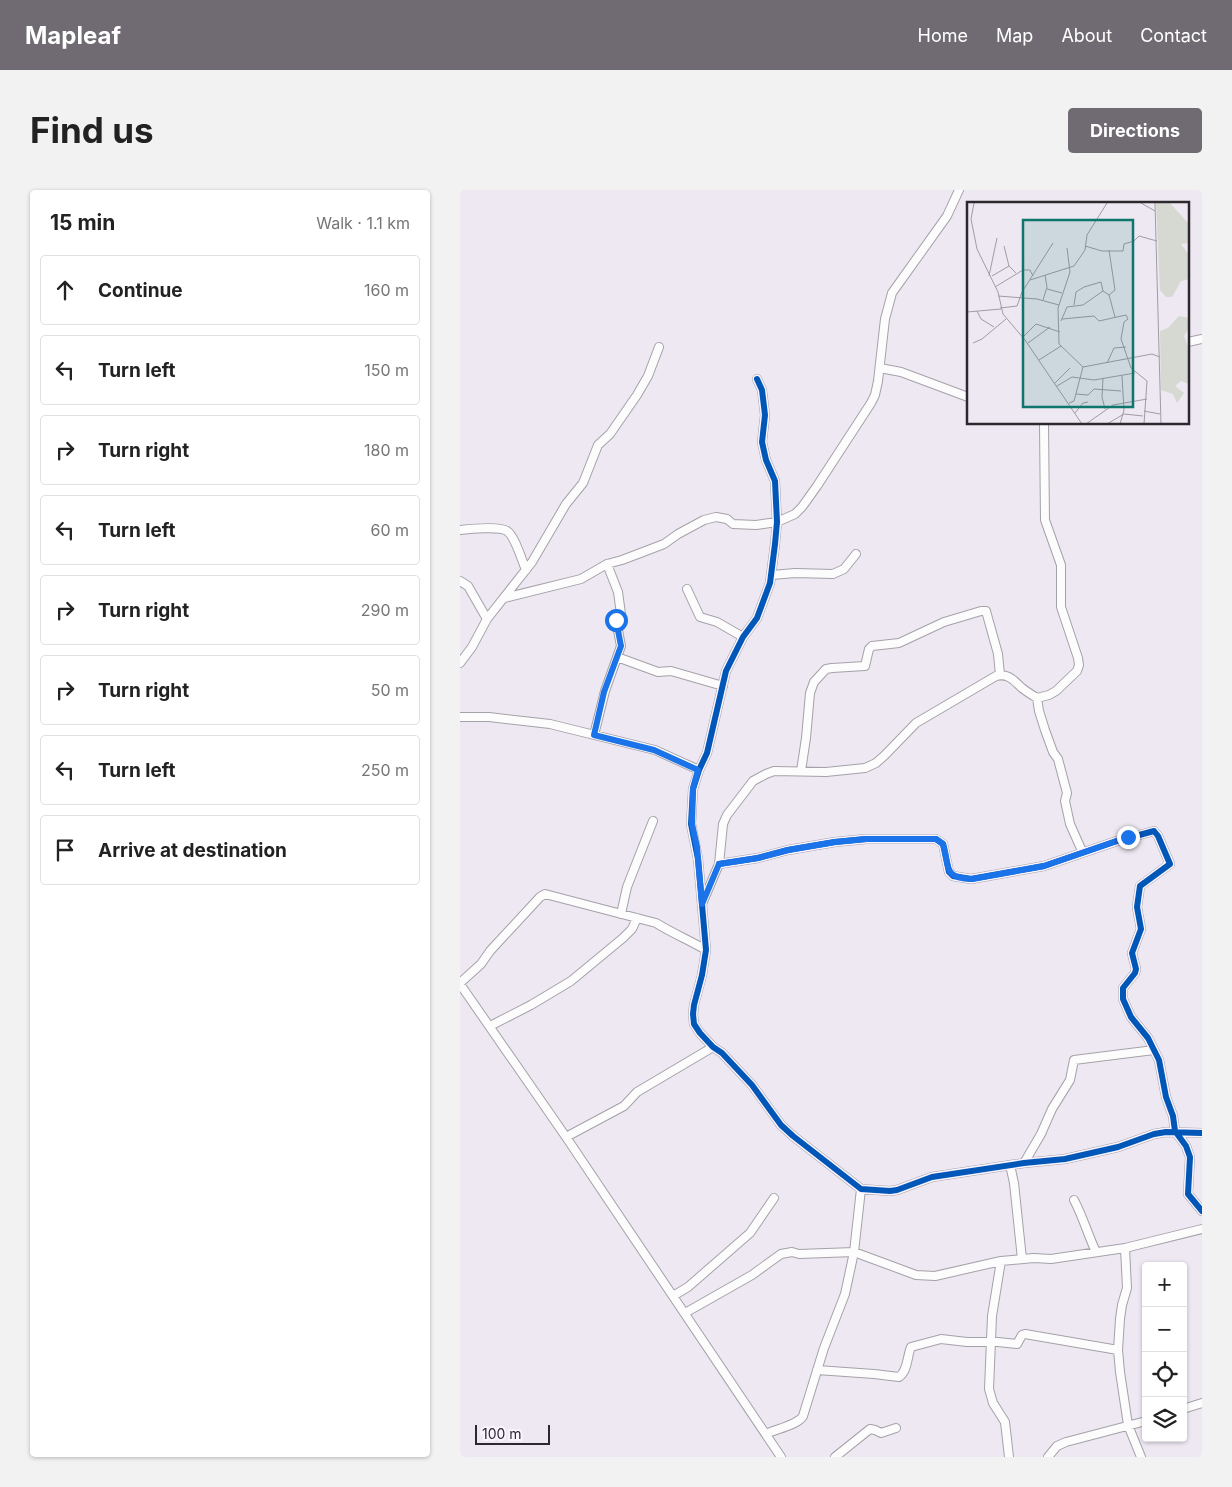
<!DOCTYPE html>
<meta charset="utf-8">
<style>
:root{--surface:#fff;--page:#f2f2f2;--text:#222;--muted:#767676;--line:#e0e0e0;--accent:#706b73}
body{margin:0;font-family:Inter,sans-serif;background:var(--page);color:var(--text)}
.controls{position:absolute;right:15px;bottom:15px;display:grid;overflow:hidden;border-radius:5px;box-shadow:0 1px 4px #0004}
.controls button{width:45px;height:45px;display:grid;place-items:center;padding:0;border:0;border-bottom:1px solid var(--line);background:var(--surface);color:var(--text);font:25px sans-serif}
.scale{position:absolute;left:15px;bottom:12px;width:75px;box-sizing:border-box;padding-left:5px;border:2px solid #2c282e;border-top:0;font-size:14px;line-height:18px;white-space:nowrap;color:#2c282e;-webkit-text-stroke:4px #faf4fe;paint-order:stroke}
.stop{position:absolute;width:15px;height:15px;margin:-11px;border:4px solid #1a73e8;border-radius:50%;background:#fff}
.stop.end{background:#1a73e8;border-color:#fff;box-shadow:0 1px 5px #0008}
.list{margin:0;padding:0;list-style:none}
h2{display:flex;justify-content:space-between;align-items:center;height:65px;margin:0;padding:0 20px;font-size:21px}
h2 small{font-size:16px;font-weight:400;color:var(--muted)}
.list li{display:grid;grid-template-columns:32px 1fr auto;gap:15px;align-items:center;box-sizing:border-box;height:70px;margin:0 10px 10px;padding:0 10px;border:1px solid var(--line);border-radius:5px}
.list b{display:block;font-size:19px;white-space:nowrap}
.list em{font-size:16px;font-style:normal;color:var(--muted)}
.icon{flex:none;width:28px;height:28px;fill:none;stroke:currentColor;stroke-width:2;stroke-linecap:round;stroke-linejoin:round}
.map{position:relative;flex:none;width:742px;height:1267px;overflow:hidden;border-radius:5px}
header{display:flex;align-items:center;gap:30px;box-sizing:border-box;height:70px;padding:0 25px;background:var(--accent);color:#fff}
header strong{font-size:24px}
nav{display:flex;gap:28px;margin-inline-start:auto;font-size:18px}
.intro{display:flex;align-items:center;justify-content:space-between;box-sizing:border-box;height:120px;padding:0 30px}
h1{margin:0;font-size:35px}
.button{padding:12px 22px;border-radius:5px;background:var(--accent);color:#fff;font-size:18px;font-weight:700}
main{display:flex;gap:30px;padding:0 30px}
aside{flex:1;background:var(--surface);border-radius:5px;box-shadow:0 1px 4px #0004}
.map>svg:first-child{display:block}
</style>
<header>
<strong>Mapleaf</strong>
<nav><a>Home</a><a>Map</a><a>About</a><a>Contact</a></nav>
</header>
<div class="intro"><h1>Find us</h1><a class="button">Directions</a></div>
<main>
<aside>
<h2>15 min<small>Walk · 1.1 km</small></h2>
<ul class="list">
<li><svg class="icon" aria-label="ahead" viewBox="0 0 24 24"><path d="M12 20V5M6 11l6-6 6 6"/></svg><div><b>Continue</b></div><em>160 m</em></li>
<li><svg class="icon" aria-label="left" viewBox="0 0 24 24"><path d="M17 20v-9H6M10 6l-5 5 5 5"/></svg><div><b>Turn left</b></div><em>150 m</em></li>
<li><svg class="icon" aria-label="right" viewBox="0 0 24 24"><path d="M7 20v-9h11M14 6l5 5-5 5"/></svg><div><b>Turn right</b></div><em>180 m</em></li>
<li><svg class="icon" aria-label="left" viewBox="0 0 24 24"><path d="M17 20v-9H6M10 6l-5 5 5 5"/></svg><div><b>Turn left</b></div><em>60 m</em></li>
<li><svg class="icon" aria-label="right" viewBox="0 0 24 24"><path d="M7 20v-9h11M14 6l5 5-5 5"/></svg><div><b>Turn right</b></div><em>290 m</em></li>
<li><svg class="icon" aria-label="right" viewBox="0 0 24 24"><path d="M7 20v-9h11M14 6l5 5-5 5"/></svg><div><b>Turn right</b></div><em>50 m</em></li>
<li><svg class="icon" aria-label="left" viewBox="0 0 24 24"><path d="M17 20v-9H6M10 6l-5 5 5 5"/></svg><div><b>Turn left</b></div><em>250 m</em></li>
<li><svg class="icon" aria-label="arrive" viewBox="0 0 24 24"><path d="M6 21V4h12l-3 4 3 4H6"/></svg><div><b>Arrive at destination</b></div></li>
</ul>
</aside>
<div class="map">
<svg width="742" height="1267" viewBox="0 0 742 1267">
<rect width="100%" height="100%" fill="#eee8f2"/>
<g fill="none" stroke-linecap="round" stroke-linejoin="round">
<g stroke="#a5a1a8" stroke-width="10">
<path id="minor" d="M728,152L742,149
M420,178L441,182L508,207
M297,189L302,200L305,225L302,252L306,270L315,291L317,332L315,354L310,393L297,428L283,447L266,481L247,563L239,580L233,599L231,634L238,669L246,760L242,785L234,815L233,824L234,834L240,843L253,857L262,863L292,895L321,935L333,946L401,999L430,1001L437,1000L472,987L564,973L605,969L658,957L694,944L706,942L742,943
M0,340C9,339 40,336 47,341C55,346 62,371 66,380
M312,385L335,383L373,384L384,379L396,364
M0,391L8,396L27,429
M227,399L240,427L257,432L283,447
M44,408L121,389L147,374L162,370L204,354L218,344L244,330L256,327L267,329L273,334L296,335L317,332L335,324L342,317L357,296L411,213L415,205L418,191L425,129L432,103L487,26L499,0
M157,467L198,482L211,481L263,496
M0,473L12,457L27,429L72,372L106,314L123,293L138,255L150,244L177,205L188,186L199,157
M577,508L579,521L585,540L593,562L598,569L607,603L605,611L610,634L622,661
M0,527H29L90,534L195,560L239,580
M134,545L145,501L161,456L156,430L161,424L158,402L147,374
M341,581L346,548L350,503L354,492L366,479L372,478L405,476L409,459L412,456L439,453L484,432L521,421H526L538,464L540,485
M259,674L298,668L328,660L375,652L406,649H476L483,654L489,682L493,686L511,689L584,676L657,651L694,641L698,646L710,674L680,696L677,717L681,739L672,763L676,779L675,783L663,798V809L671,827L688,848L699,870L706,907L713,926L715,941L726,956L730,967L728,1004L742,1021
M242,714L259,674L263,634L267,625L293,591L306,584L314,581L366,582L405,578L416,573L425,565L456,533L536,486C549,483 554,491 562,498C567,502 572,505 577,508L589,505L596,501L617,481L619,475L618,468L601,417V375L585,330L584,234
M161,724L167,697L193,631
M0,793L21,774L30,761L80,707L85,704L196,733C212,743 229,750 246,760
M0,794L106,947L321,1267
M30,836L71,815L111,791L163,748L172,739L177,728
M106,947L164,916L177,902L253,857
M564,973L581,944L592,919L610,890L614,870L694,860
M550,975L554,993L562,1069
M614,1010C623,1027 628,1045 636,1062
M665,1058L667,1098L662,1115L660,1129L658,1160L660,1182L668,1235L681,1267
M541,1071L532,1126L529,1199L533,1213L545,1232L549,1267
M213,1106L228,1097L290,1043L314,1008
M225,1123L292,1085L321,1064L332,1062L339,1064L394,1062L456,1085L475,1086L541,1071L574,1068L591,1069L665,1058L742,1039
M357,1180L414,1184L439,1187C448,1181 447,1166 451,1157L481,1149L507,1152H538L557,1154L562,1145L565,1144L658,1160
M723,1219L742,1213
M306,1244C316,1239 338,1235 343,1226L364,1158L385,1104L394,1062L401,999
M375,1267L410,1239L415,1240L421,1243L436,1238
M588,1267L597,1256L606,1252L686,1231"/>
</g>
<use href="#minor" stroke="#fcfcfd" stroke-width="8"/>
<g stroke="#faf4fe" stroke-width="9">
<path id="cycleway" d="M297,189L302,200L305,225L302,252L306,270L315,291L317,332L315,354L310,393L297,428L283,447L266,481L247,563L239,580L233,599L231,634L238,669L246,760L242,785L234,815L233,824L234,834L240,843L253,857L262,863L292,895L321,935L333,946L401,999L430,1001L437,1000L472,987L564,973L605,969L658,957L694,944L706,942L742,943
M259,674L298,668L328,660L375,652L406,649H476L483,654L489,682L493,686L511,689L584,676L657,651L694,641L698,646L710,674L680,696L677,717L681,739L672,763L676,779L675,783L663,798V809L671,827L688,848L699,870L706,907L713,926L715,941L726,956L730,967L728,1004L742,1021"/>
</g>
<use href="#cycleway" stroke="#0057b8" stroke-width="6"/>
</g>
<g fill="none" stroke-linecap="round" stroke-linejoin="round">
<path stroke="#1a73e8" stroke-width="6" d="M156,430L161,456L144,502L134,545L194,560L238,580L233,598L232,634L237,657L242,714L259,674L298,668L328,660L375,652L406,649H476L483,654C490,676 482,688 512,689L584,676L668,647"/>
</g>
<g transform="translate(507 12)">
<rect width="222" height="222" fill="#eee8f2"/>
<path d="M189,1H203L222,22V41L214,42L222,53V77L214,79L205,95H199L193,88ZM212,114L222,116V126L217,134L222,147V182L214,179L208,184L217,191L210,201L206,192L194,188L193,129L201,126Z" fill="#d5d9d1"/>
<path fill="none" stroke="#a09ba4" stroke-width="1" d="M7,1L4,17L10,47L31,90L36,112L58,138L115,222M174,1L188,9M188,1L194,222M37,44L42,64L49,71M118,44L135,49H156L157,42L167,39L172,34L190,39M100,46L103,70L91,106L92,142L116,165L185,152L193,155M22,74L30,36M25,74L42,64M63,78L107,64L118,48L120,33L140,1M28,85L56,68H63L66,74M80,87L95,91M142,93L148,88L142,48M31,94L70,97L92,103M76,98L80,85L78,73M107,103L109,90L117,85L134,80L136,89M33,106L50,104L55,90L86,41M10,109L14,117L27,125M0,110L34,107M95,117L127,114L132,119L159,113L161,117L157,120L154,137L164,166L180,179L177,222M94,119L100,105L116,103L136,89L142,93L148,115M56,135L69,122L93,130M6,141L15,137L39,117M61,141L83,125M72,158L94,144M140,161L147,146L159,145M136,176L135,195L138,207M88,181L103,166M90,184L105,175L127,178L168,171M109,192L121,193L127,187L154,189M102,201L107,199L116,165M177,209L193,212M108,211L116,201L121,200M119,222L146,203L180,197M140,222L157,212L176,214M153,222L157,208L155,174"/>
<path fill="#0f766e" fill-opacity="0.15" stroke="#0f766e" stroke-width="2.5" d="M56,18H166V205H56Z"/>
<rect width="222" height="222" fill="none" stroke="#2c282e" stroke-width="2.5"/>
</g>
</svg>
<div class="controls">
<button>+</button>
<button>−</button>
<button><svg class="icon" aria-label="locate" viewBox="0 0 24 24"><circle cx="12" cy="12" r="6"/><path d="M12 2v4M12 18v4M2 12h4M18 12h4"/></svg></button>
<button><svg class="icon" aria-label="layers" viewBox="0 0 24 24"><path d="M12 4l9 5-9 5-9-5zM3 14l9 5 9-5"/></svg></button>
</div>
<div class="scale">100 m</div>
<div class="stop" style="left:156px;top:430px"></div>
<div class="stop end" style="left:668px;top:647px"></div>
</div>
</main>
